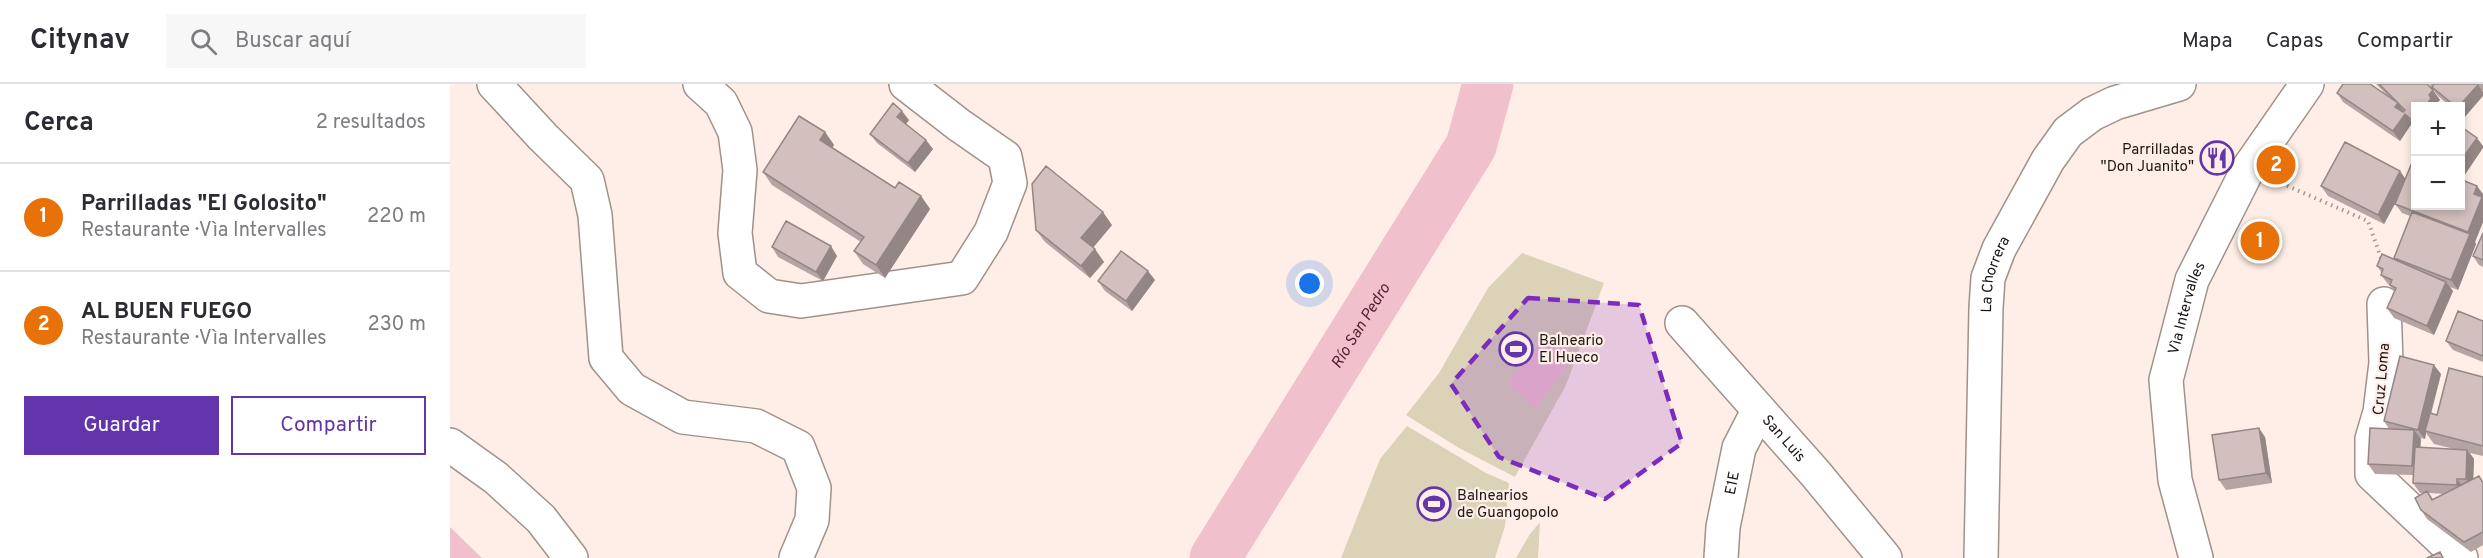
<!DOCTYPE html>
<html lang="es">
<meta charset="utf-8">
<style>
:root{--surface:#fff;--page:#f7f7f7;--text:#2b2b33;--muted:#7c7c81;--line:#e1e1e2;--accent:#6335ac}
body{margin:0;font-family:Overpass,sans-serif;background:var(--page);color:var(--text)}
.controls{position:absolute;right:18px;top:18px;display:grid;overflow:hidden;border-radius:0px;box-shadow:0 3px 9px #0003}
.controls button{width:54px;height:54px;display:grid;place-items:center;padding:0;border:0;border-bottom:2px solid var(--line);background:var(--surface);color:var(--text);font:30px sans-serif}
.you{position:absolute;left:860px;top:200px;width:21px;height:21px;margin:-15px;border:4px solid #fff;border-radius:50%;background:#1a73e8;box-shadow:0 0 0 9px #1a73e833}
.badge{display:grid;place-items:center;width:39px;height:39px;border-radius:50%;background:var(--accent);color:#fff;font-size:20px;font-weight:700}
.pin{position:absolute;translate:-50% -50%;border:3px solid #fff;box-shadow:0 2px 6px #0006}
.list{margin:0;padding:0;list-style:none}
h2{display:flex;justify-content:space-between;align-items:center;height:78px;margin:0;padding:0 24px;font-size:26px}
h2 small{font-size:20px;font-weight:400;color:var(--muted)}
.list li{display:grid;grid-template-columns:39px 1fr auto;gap:18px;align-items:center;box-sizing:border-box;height:108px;padding:0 24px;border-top:2px solid var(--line)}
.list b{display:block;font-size:22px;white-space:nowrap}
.list p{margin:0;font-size:20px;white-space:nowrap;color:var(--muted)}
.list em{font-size:20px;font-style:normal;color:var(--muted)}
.actions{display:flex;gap:12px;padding:18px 24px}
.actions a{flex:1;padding:14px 0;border:2px solid var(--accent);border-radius:0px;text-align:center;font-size:21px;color:var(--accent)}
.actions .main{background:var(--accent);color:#fff}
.icon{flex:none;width:33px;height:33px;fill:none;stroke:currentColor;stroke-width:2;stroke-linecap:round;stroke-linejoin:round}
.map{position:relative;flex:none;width:2033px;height:474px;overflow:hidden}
header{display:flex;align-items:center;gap:36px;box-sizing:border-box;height:84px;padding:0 30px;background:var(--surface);border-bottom:2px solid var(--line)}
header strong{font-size:28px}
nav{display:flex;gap:33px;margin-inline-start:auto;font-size:21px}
.search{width:420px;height:54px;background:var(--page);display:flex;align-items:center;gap:15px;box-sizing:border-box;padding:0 21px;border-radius:0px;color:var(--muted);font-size:22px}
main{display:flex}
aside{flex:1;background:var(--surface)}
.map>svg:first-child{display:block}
</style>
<header>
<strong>Citynav</strong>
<div class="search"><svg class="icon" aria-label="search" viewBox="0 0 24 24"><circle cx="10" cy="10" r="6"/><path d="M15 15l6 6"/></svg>Buscar aquí</div>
<nav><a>Mapa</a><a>Capas</a><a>Compartir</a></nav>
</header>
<main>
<aside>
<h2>Cerca<small>2 resultados</small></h2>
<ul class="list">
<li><span class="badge" style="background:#e8710a">1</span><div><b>Parrilladas &quot;El Golosito&quot;</b><p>Restaurante · Vìa Intervalles</p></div><em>220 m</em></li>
<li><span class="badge" style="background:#e8710a">2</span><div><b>AL BUEN FUEGO</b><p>Restaurante · Vìa Intervalles</p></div><em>230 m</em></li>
</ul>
<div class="actions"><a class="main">Guardar</a><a>Compartir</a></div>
</aside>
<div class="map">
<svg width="2033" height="474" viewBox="0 0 2033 474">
<rect width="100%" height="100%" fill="#ffeee7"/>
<path fill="#dcd2b8" d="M1072,169L1154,199L1116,301L1065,393L1009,364L956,331L989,289L1038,204Z
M957,342L1036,389L1059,399L1055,442L1045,474H891L930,375Z
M1090,438L1088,474H1066L1080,450Z"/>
<path fill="#f0c1cd" d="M1097,251L1125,271L1086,324L1057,299Z
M0,443L32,474H0Z"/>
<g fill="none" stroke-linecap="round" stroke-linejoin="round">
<path stroke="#f0c1cd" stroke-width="51" id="s1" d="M765,474L1021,62L1038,0"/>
<g stroke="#a0918a" stroke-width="36">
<g id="minor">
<path d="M44,0L93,53L137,96L145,131L156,274L182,305L233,333L306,342L348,363L364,404L362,436L346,474"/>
<path d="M250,0L271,19L285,48L290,86L285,149L290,189L319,212L351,217L512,194L541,148L560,99L555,73L509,41L456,0"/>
<path d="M1934,220L1936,279L1930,328L1922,355V390L2011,474"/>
<path id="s2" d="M1232,239L1365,389L1435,474"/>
<path d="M0,361L46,394L91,435L121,474"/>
<path id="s3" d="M1271,474L1273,443L1289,364L1308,327"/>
<path id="s4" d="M1531,474L1536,224L1538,194L1549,165L1598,76L1618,48L1642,30L1665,19L1729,0"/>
</g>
</g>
<g stroke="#a0918a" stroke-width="36">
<g id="secondary">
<path id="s5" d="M1746,474L1725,396L1716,296L1742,196L1798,85L1857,0"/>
</g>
</g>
<path stroke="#a39792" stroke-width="4" stroke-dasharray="1.5 4.5" stroke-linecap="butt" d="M1826,97L1918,137L1932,177"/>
<use href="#minor" stroke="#fff" stroke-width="33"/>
<use href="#secondary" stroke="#fff" stroke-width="33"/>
</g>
<path fill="#b5a4a3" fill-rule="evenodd" d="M1926,0H1977L1990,16L1986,20L1965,22V42L1962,39L1950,57L1893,18L1887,9L1939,13Z
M1979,0H2033V7L2031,6L2033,8L2014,34L2010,31V22H2000L1988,12Z
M459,36L456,40L483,65L465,88L427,59L420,50Z
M375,48L384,61L382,64L445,104L471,112L480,125L435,194L413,180L404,167L411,158L322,101L313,88Z
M1955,94L2033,110V138L2025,158L2026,160L2008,206L2000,203L2003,207L1984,251L1944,234L1937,224L1945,208L1940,202L1938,200L1931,191L1932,189L1927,182L1945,176L1944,174L1960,132L1952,129L1945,120L1947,116L1934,140L1878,112L1871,102Z
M662,141L643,164L654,178L640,194L595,158L586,146Z
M2033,149V183L2029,181L2023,172Z
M322,163L387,172L373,197L328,173Z
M705,196L682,227L655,207L648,197Z
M2033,237V278L2003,266L1996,257Z
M1991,290L1981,330L1987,331L2033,293V372L2020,369L2024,375L2023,395L2033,397V461L2021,468L1977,435L1971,426L1974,409H1970L1963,399V391L1925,390L1918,380L1939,345L1934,337ZM1976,349L1984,360L2004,365L1970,364V354L1975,355ZM1979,409L1994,410L1983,415Z
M1815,353L1822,399L1776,406L1769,396Z"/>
<path fill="#938685" d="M2028,1L2033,8V12L2014,34L2010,30V22H2009Z
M1983,6L1990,16L1986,20L1987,22H1976L1979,11Z
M1948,19L1954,28L1951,32L1945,23Z
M452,27L459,36L454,43L447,33Z
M1955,30L1962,39L1950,57L1943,47Z
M375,48L384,61L378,69L370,56Z
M2027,54L2033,62V64L2012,95L2010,93V78Z
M476,56L483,65L465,88L458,79Z
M1950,87L1957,97L1934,140L1928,131Z
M2027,102L2033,110V138L2025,158L2026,160L2008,206L2001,196L2020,150L2018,148L2024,110Z
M471,112L480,125L435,194L426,181Z
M653,128L662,141L640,167L631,154Z
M381,162L387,172L373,197L366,188Z
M645,165L654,178L640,194L631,182Z
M698,187L705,196L682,227L676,217Z
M1996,198L2003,207L1984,251L1977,242Z
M1984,281L1991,290L1976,348L1975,347L1976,349L1975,355L1968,346Z
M1809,344L1815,353L1822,399L1816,389Z
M1964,346L1971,355L1969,391L1962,382Z
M2017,366L2024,375L2023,404L2016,395Z
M2007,395L2014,404V411L2007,401Z"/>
<path fill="#d2bfbe" stroke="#938685" stroke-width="1.5" d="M1893,0H1920L1948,19L1945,23L1953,28L1955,26L1929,0H1977L1983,6L1979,11L1981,14L1976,22H1965V39L1955,30L1943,47L1887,9Z
M1984,0H2027L2028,1L2009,22H2005L1982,3Z
M443,19L452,27L447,33L476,56L458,79L420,50Z
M349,32L375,48L370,56L445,104L449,98L471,112L426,181L404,167L414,153L313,88Z
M2010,42L2027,54L2010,78Z
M1895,58L1950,87L1928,131L1871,102Z
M1963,76L1965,77V122H2010V95L2027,102L2024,110L2032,113L2018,148L1945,120Z
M596,82L653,128L631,154L645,165L631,182L586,146L582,100Z
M1962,128L2020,150L2001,196L1944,174Z
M336,137L381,162L366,188L322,163Z
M2033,149V176L2023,172Z
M671,167L698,187L676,217L648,197Z
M1932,170L1996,198L1977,242L1937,224L1946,204L1940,201L1942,196L1931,191L1933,185L1927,182Z
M2008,227L2033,237V272L1996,257Z
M1950,272L1984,281L1968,346L1934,337Z
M1999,284L2033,293V362L1975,347L1980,329L1987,331Z
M1809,344L1816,389L1769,396L1762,351Z
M1920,344L1964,346L1962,382L1918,380Z
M1965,363L2017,366L2016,395H2007V401L1963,399Z
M2029,392L2033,399V448L2014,458L1971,426L1965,414L1977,407L1982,416Z
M1990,468L1993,474H1977Z"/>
<path fill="#7b2cbf" fill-opacity="0.2" stroke="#7b2cbf" stroke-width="4.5" stroke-dasharray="12 8" stroke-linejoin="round" d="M1078,214L1189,221L1232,359L1155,415L1049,373L1001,300Z"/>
<defs>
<g id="restaurant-ring" transform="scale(1.725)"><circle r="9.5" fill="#ffeee7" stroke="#6335ac" stroke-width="1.5"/><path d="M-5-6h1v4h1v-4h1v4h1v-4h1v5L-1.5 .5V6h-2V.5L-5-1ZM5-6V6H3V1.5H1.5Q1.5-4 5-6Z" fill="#6335ac"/></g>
<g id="stadium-ring" transform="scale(1.725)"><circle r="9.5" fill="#ffeee7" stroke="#6335ac" stroke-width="1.5"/><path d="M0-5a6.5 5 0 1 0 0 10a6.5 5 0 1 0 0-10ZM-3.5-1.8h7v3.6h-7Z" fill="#6335ac"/></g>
</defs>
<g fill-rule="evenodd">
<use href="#restaurant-ring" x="1767" y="74"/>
<use href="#stadium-ring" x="1066" y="265"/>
<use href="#stadium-ring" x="984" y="420"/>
</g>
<g text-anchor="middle" stroke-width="4.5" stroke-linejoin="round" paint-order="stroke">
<g font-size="15" fill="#1c1714" stroke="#ffeee7" text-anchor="start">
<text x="1744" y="70" text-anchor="end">Parrilladas<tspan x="1744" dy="17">"Don Juanito"</tspan></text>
<text x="1089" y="261">Balneario<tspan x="1089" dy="17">El Hueco</tspan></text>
<text x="1007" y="416">Balnearios<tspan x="1007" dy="17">de Guangopolo</tspan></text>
</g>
<g font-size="15" fill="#1c1714" stroke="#ffeee7">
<text dy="5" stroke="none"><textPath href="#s4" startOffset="285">La Chorrera</textPath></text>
<text dy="5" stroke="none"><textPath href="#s5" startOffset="256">Vìa Intervalles</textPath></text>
<text transform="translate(1931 295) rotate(-85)" y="5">Cruz Loma</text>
<text dy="5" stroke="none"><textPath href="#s2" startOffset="154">San Luis</textPath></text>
<text dy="5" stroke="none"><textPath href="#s3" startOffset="76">E1E</textPath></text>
</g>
<g font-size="16" font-style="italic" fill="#551d30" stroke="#ffeee7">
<text dy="6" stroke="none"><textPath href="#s1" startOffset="274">Río San Pedro</textPath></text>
</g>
</g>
</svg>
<div class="controls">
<button>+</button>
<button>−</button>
</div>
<div class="you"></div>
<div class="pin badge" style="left:1810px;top:157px;background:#e8710a">1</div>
<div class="pin badge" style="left:1826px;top:81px;background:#e8710a">2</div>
</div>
</main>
